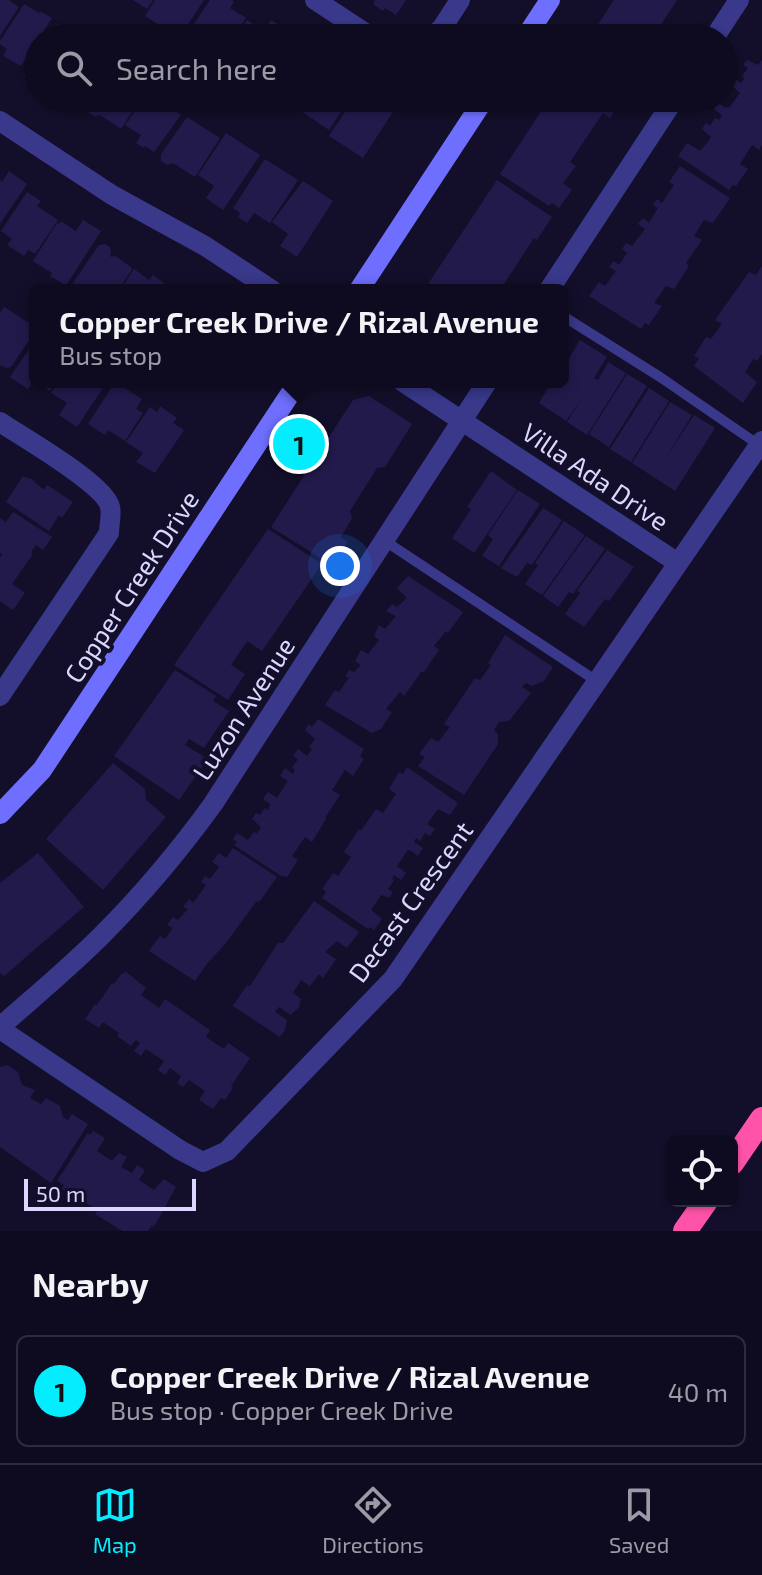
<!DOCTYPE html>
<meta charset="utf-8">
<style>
:root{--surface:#0e0b20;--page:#1c192d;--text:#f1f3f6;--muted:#9b9ba5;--line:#2e2b3e;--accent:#04edff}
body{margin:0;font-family:"Exo 2",sans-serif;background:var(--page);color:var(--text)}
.controls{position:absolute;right:24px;bottom:24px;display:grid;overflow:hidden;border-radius:12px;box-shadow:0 2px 6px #0004}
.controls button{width:72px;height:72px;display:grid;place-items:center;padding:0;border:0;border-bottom:2px solid var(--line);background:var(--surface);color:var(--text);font:40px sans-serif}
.scale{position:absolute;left:24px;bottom:20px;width:172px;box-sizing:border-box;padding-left:8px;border:4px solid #dbd8ff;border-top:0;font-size:22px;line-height:28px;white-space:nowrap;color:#dbd8ff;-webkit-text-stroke:6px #130f2a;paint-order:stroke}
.you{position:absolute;left:340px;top:566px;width:28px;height:28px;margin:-20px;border:6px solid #fff;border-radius:50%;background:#1a73e8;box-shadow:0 0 0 12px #1a73e833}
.badge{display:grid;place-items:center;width:52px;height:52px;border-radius:50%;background:var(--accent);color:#111;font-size:26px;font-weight:700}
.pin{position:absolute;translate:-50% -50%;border:4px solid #fff;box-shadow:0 2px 8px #0006}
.popup{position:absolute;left:29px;top:284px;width:540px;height:104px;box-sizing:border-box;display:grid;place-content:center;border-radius:12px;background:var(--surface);filter:drop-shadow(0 2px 6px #0005);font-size:26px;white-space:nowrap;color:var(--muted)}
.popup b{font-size:30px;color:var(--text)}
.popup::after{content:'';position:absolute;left:50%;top:100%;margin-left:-16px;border:16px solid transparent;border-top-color:var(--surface)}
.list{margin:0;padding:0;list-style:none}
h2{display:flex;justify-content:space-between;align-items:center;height:104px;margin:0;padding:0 32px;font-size:34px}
h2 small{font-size:26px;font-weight:400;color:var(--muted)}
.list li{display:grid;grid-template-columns:52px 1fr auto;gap:24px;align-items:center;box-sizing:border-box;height:112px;margin:0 16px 16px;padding:0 16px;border:2px solid var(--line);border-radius:12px}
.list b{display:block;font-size:30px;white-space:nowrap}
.list p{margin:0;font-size:26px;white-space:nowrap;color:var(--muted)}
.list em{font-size:26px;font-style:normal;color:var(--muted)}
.icon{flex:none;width:44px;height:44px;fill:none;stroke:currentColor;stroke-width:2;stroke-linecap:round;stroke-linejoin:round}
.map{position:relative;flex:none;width:762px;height:1231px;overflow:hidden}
.search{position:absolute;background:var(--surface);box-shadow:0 2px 6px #0004;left:24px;right:24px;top:24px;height:88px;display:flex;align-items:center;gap:20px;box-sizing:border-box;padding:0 28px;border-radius:44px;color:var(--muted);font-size:30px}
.sheet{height:232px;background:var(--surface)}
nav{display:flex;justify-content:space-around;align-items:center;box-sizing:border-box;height:112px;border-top:2px solid var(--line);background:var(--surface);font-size:22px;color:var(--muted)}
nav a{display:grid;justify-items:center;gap:4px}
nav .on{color:var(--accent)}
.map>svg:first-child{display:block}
</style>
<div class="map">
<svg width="762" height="1231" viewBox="0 0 762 1231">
<rect width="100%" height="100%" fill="#130f2a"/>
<path fill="#231a4c" d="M0,0H9L19,7L0,36Z
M133,0H153L147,9Z
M155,0H204L179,38L145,16Z
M210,0H232L234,2L230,8L246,18L233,38H202L190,30Z
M375,0H406L396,15L385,8L383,11L373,4Z
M614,0H677L652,38H589Z
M24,4L39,13L40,11L52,18L21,66L3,56L7,49L0,44V41Z
M247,20L264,31L271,20L289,31L284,38H235Z
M58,24L69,31L67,34L72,38H48Z
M38,53V86L23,76Z
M747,60L758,65L762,60V145L759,150L752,145L740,164L748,169L736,186L733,185L729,190L678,156L687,143L700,151L707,143L711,137L702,129L706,123L710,126L715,118L719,120L722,115L714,109L718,103L726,108L728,107L729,108L740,93L730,84L734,79L741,83L744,78L742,76L748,68L743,65Z
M93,98H141L121,129L100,115L94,116L88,112L87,107Z
M144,98H167L174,103L170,107L181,115L154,152L145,146L144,148L136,143L141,135L125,125Z
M309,98H350L329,130L301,111Z
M354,98H366L374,103L377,98H390L398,104L363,158L329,136Z
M550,98H628L623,105L619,103L610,118L603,113L570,162L576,166L563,183L572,190L559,208L552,203L549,206L500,174Z
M187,117L220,138L195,177L173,163L167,165L161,161V154Z
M226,133L260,155L223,210L206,198L214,186L198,175Z
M265,159L298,180L270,223L254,213L247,223L238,217L240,213L233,208Z
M680,166L730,198L713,223L704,220L694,236L702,240L686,263L689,266L674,289L666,286L654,303L662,306L649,325L645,323L641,329L589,296L599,282L605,286L616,271L609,267L614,261L619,265L627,253L622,249L626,243L632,246L645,229L638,224L643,218L649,223L658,208L653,205L657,199L662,203L674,185L669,182Z
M9,171L27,184L0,224V180L2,182Z
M497,180L552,217L537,240L534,238L500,290H424Z
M303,181L333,201L297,257L280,246L288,234L272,222Z
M27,192L41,201L37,206L58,220L35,254L28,250L24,256L7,245L12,239L1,231Z
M83,220L101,231L67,284L65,285L50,276L52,273L33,261L57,223L59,224L61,221L76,231Z
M105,244L110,247L111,254L110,256L112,257L114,255L132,268L131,271L118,290H83L73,283L99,245Z
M762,266V354L757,361L753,359L745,372L757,382L743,403L694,366L699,358L694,356L706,337L711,339L722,324L715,320L749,272L756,275Z
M134,269L149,280L153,275L171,288L169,290H120Z
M4,307L35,327V331L11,367L6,368L0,365V313Z
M580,340L607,357L594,378L598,380L608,362L626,373L587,435L567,422L583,397L566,421L539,403L551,382H563V368Z
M35,341V381L33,380L28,389L10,377Z
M627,374L647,386L609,447L589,434Z
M36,382H56L50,391Z
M59,382H107L77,427L59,415L67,403L51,393Z
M115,382L142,399L136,409L143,413L125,441L108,430L105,435L88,424Z
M649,388L669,401L631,462L610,449Z
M369,396L412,424L385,467L377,468L350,511L352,518L341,537L348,542L333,566L271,527L353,400Z
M670,402L692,415L663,462L694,415L715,428L675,491L632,463Z
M160,406L177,418L173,423L184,430L155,473L136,462L143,453L126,442L150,407L157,412Z
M491,471L517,490L474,553L452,538L471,509L467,507Z
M23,476L29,479L30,478L44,490L47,485L73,502L62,518L59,515L49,531L6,502Z
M518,490L540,504L499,566L482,556L493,539L488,535Z
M543,508L562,520L532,565L527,563L517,577L501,568Z
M13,512L52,537L43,550L36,545L31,552L33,554L12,584L25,593L13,610L0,601V558L2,554L0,553V518L6,522Z
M564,521L585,535L542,595L525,584L538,565L535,563Z
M268,529L322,564L262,651L247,641L231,665L245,674L228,700L174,665Z
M586,536L605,549L573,594L569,592L558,607L543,596Z
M607,550L634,567L609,601L605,599L584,627L565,614L580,593L577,591Z
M408,576L463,612L448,633L446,631L434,646L439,650L424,672H421L404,696L400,692L386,709L392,712L381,729L372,733L325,705L335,690L339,692L349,678L345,676L349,670L354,672L361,665L355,661L361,650L368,654L379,640L374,636L379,625L385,629L396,616L386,611L392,604L397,607L407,598L397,588Z
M505,635L553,667L544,681L532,686L526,683L522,687L531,693L509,721L499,722L494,730L498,734V744L464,795L418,766L425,757L419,754L431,738L438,742L450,727L444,724L475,678L480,680L491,665L488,663Z
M175,670L216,696L213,701L229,711L204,748L189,739L185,745L208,759L179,800L114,756Z
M318,719L364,749L360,756L364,759L353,776L345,770L332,790L340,795L325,818L326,819L312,842L305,837L292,856L298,860L287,877L281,876L234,845L237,842L233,839L237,833L248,840L254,832L257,834L261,827L252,819L256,813L260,815L265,808L268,810L270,804L263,799L268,792L277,798L288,781L280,776L285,768L293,774L295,770L292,768L298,759L293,756L298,749L307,756L312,749L309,747L315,739L305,730L309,724L312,727Z
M113,763L145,789L146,800L166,817L103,890L46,839Z
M407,767L458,803L450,815L438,809L427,824L435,829L430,836L425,833L420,841L416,838L414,842L423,848L418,856L410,850L407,851L397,866L406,873L401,880L394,875L392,879L394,880L388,889L393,892L389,898L381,895L371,910L382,919L374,930L370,927L368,929L322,898L326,892L322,889L333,873L338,876L351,857L344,852L359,829L361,831L376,809L383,813L396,794L389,789L399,772L403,774Z
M233,848L277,877L260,901L256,902L226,943L206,965L195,981L149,951L160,936L165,939L173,928L167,925L173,917L178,920L188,909L183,907L189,899L193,903L206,885L201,882L205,876L210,879L219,867L212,862L219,853L226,858Z
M38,853L84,907L4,976L0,973V883Z
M314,901L359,932L347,948L337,941L325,952L336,959L323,978L319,974L310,986L301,980L293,993L301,999L299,1007L291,1015L279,1007L275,1012L287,1020L285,1030L280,1037L233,1006L247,985L250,986L278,943H283Z
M125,971L146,988L141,995L159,1008L165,999L210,1030L206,1037L224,1049L228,1043L250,1058L231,1086L233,1088L225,1100L221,1098L213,1109L199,1100L205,1091L189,1080L183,1087L177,1083L181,1076L170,1068L165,1075L158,1070L164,1061L146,1049L141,1056L134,1051L140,1043L136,1040L131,1046L117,1036L119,1033L103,1022L99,1028L85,1019L95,1004L97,1005L112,983L114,984L122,973L123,974Z
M7,1065L18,1072L22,1085L35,1090L30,1098L41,1104L46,1098L60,1106L63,1117L68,1120L72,1114L88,1124L51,1183L0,1147V1067Z
M93,1131L105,1138L97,1151L112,1161L119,1153L127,1157L121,1167L132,1173L137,1165L145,1170L139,1180L154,1190L164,1179L176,1187L154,1227L152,1225L148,1231H123L119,1229L95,1214L98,1210L62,1189L64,1185L57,1181L88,1133L90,1135Z"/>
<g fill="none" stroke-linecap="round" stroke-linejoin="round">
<path stroke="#39388b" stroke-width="10" d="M563,316L660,377L759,445
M385,541L598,682"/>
<path stroke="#39388b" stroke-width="20" d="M315,0L373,38
M431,38L442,28L460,0
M714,38L739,0
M0,121L112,195L205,246L272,290
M549,290L675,98
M403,382L678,563
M0,422C22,437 105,484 110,507C112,514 109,525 109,533L0,696
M0,1027C34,997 69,968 101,936C142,895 179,851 213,804L487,382
M0,1029L180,1150L203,1162L227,1151L393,979L762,441"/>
<path stroke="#6f6fff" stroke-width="20" d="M525,38L550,0
M359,290L485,98
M0,814L42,770L298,382"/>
<path stroke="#ff53aa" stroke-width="24" d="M732,1163L762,1119
M685,1231L706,1201"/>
</g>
<g text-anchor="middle" stroke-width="8" stroke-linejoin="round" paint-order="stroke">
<g font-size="26" fill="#dbd8ff" stroke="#130f2a">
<text transform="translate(595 477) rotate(34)" y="9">Villa Ada Drive</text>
<text transform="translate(132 587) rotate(-57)" y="9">Copper Creek Drive</text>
<text transform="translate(244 709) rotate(-57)" y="9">Luzon Avenue</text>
<text transform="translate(411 902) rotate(-54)" y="9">Decast Crescent</text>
</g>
</g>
</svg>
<div class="controls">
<button><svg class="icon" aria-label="locate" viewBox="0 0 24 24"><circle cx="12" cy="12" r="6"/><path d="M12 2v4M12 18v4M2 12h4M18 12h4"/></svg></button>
</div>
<div class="scale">50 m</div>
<div class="you"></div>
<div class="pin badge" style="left:299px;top:444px">1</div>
<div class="popup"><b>Copper Creek Drive / Rizal Avenue</b>Bus stop</div>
<div class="search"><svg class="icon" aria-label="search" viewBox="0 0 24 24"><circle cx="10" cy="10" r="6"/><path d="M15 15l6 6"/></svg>Search here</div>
</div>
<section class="sheet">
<h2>Nearby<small></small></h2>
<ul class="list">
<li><span class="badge">1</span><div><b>Copper Creek Drive / Rizal Avenue</b><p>Bus stop · Copper Creek Drive</p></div><em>40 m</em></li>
</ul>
</section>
<nav>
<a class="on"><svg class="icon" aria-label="map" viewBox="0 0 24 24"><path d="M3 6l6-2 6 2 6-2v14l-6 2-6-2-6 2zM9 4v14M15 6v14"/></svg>Map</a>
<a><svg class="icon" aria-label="directions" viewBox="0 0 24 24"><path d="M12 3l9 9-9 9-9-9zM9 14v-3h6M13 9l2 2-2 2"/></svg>Directions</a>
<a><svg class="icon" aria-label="saved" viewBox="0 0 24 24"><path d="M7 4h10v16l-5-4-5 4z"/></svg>Saved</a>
</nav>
